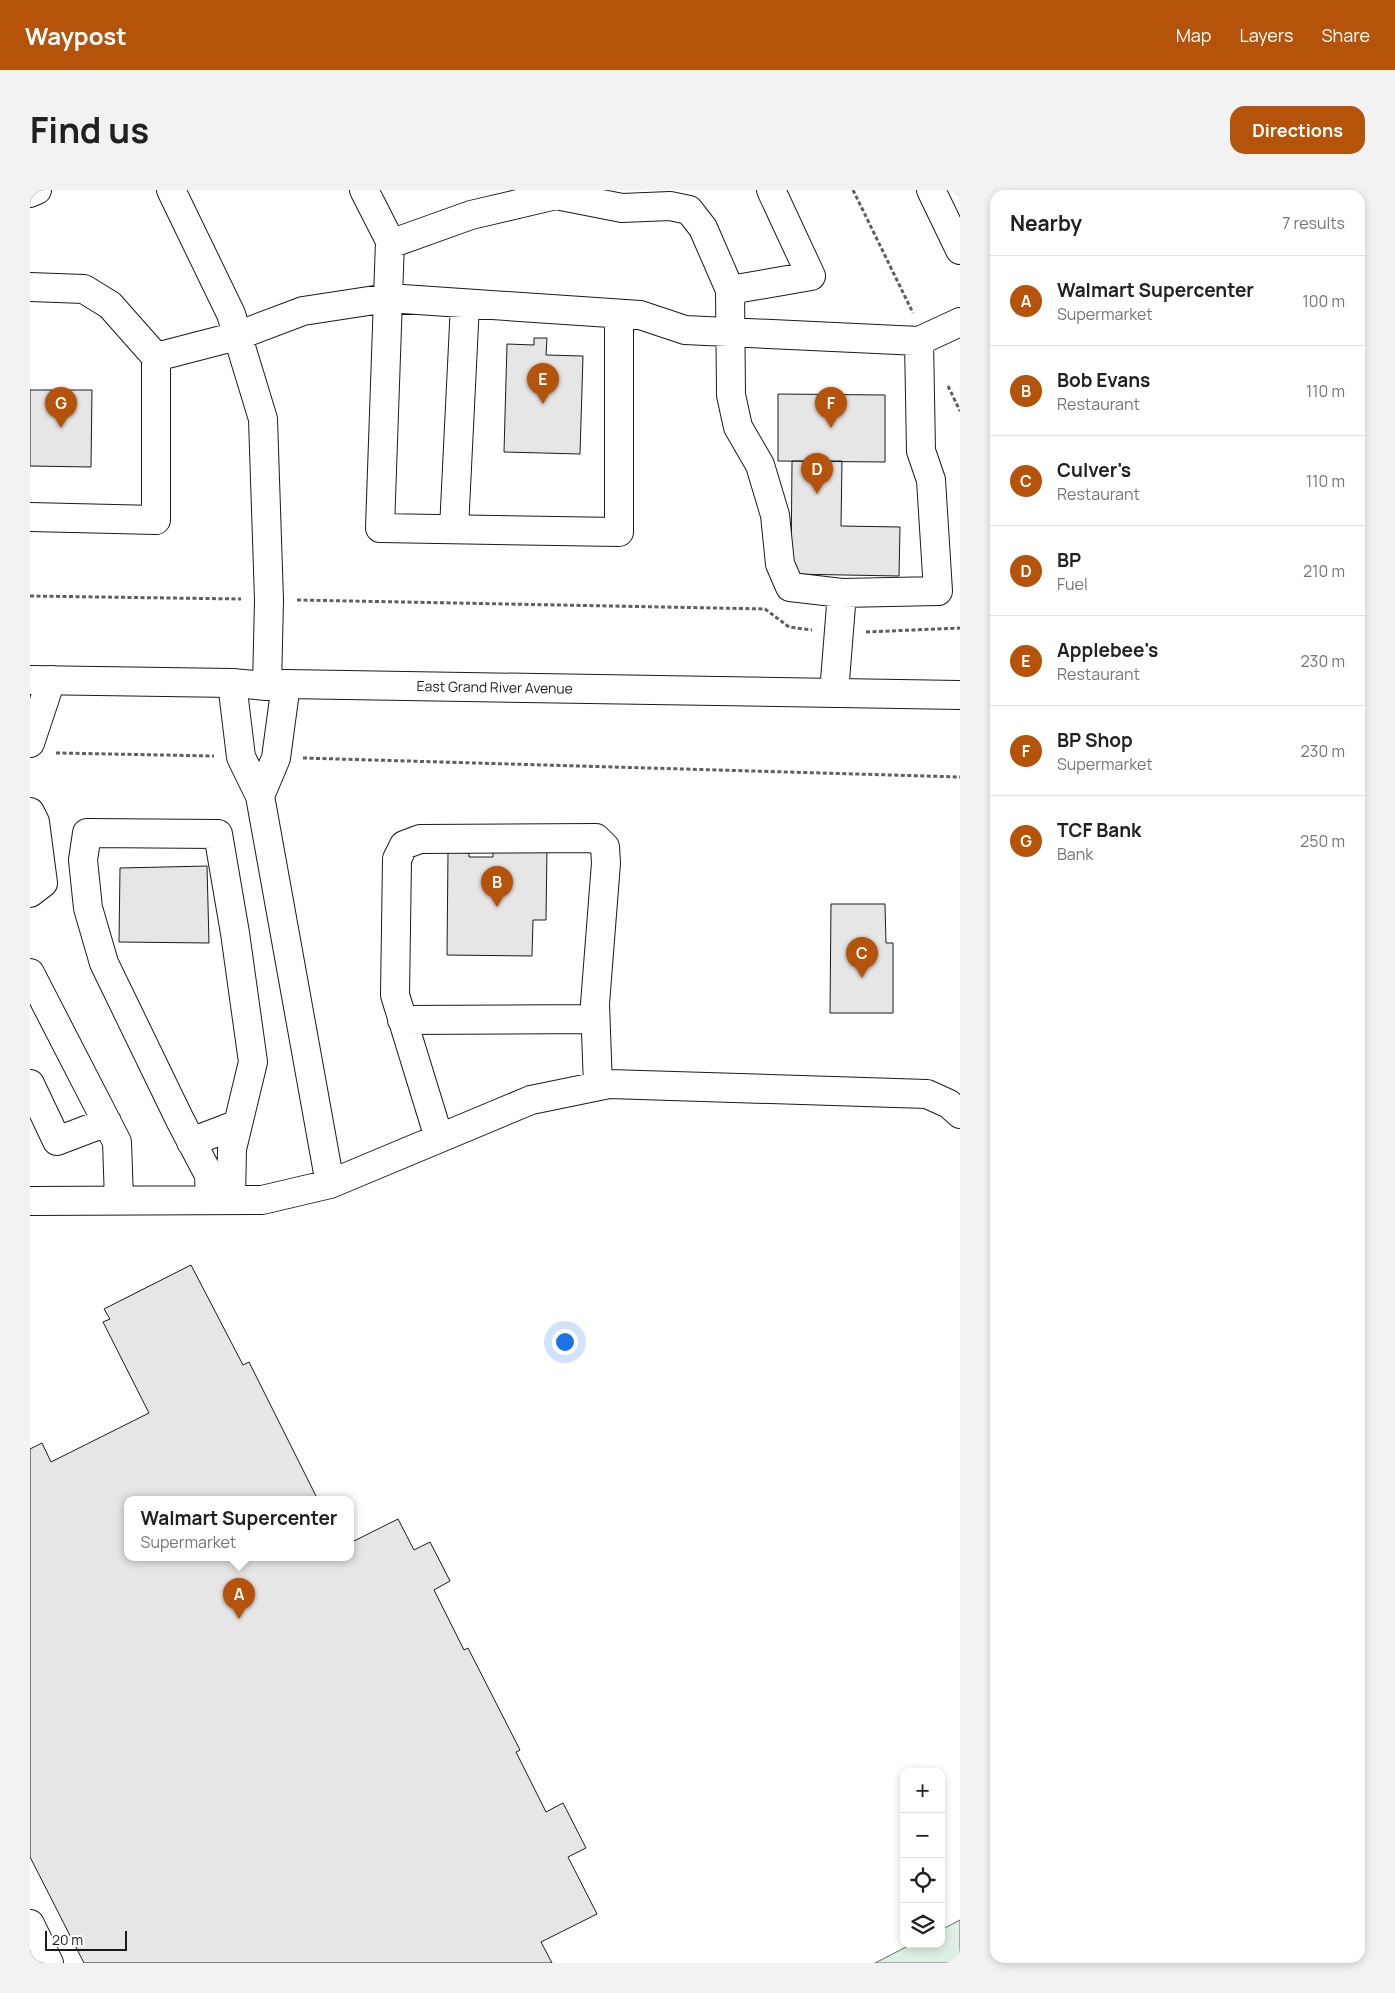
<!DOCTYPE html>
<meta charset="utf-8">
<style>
:root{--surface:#fff;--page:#f2f2f2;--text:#202124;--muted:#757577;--line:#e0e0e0;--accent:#b45309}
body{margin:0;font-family:Manrope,sans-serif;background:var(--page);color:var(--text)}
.controls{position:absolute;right:15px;bottom:15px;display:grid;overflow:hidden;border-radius:10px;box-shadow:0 2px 8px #0003}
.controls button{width:45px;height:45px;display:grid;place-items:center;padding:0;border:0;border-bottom:1px solid var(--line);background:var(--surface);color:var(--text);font:25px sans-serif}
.scale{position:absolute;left:15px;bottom:12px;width:82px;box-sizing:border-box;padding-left:5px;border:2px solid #1a1a1a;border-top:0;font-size:14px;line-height:18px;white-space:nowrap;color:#1a1a1a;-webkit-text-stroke:4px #fff;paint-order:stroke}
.you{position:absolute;left:534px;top:1151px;width:18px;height:18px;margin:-12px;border:4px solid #fff;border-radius:50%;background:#1a73e8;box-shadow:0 0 0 8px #1a73e833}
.badge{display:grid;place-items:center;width:32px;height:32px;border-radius:50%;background:var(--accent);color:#fff;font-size:16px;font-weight:700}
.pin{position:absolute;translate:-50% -41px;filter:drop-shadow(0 1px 2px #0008)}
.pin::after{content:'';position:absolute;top:26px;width:18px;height:15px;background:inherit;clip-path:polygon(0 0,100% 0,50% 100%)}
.popup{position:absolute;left:94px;top:1306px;width:230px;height:65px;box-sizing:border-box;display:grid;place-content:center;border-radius:10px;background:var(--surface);filter:drop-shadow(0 1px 4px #0005);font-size:16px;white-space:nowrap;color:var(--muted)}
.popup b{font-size:19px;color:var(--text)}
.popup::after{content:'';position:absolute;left:50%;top:100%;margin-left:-10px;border:10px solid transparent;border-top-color:var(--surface)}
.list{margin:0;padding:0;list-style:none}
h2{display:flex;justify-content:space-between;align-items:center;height:65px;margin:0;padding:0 20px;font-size:21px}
h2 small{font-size:16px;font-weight:400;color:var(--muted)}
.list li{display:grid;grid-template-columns:32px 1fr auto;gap:15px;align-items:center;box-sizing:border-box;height:90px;padding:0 20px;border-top:1px solid var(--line)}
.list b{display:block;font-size:19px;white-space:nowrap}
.list p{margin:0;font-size:16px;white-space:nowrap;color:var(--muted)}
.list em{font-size:16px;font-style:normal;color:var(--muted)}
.icon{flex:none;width:28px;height:28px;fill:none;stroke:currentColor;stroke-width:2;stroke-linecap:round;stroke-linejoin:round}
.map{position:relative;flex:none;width:930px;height:1773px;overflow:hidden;border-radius:15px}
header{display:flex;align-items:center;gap:30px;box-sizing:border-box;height:70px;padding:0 25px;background:var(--accent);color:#fff}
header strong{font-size:24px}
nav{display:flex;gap:28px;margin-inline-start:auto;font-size:18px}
.intro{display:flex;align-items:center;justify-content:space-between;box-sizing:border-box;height:120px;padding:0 30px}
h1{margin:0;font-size:35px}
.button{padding:12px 22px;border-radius:15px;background:var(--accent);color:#fff;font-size:18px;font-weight:700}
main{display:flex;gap:30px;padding:0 30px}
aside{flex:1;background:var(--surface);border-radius:15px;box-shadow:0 2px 8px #0003}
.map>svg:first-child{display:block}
</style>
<header>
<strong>Waypost</strong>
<nav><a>Map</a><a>Layers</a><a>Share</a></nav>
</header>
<div class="intro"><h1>Find us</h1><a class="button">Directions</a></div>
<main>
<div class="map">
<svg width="930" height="1773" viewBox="0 0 930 1773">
<rect width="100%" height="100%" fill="#fff"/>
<path fill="#e0efe3" stroke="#6a6a6a" d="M930,1730V1773H845L882,1754H911V1740Z"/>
<path fill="#e6e6e6" stroke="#1a1a1a" d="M504,148H517L516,165L553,166L550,264L474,262L477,154L504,155Z
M0,200H62L61,277L0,276Z
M748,204L855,205V272L748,271Z
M762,271H812L811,336L870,337L869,386L761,384Z
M463,656L517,657L516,730H503L502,766L417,765L418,662L439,663V667H463Z
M177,676L179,753L89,752L90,678Z
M801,714H855L856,753H863V823H800Z
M161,1075L213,1175L219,1172L288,1310H98V1368H320V1353L368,1329L384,1360L400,1352L420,1391L404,1400L434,1460L438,1458L490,1560L486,1562L516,1622L533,1613L556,1658L538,1667L567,1724L511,1752L522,1773H54L0,1667V1259L12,1253L21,1272L119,1223L73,1132L80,1129L74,1119Z"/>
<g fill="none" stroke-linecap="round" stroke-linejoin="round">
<g stroke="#1a1a1a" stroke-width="30">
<path id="minor" d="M141,0L201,124L233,229L239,410L237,496
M741,0L781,86L700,100L701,205L708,237L730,275L745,325L750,374L760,397L812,403
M0,3L7,0
M526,5L592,18L640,16L659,20L673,38L700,100
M360,54L441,25L526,5L525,0
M0,97L54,99L80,115L126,167
M589,125V342L350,338L358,108L610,125L655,140L889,151L930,132
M0,327L126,330V167L207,146L273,121L358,108L360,51L334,0
M424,339L435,114
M202,493L211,567L230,606L300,994
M804,503L812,403L908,401L901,290L891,261L889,151
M0,553L21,490
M230,606L246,568L256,494
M0,622L5,632L13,693L0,703
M0,783L87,952L89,1010
M372,830L565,829
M0,894L27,951L77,932
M409,948L365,805L367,669L374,655L390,649L566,648L575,657L576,673L565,814L568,896
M161,952L208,934
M180,1010L179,985L150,930L74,773L58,718L53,670L57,643L188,644L205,743L223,872L202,959L201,1010
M0,1011L232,1010L300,994L501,910L579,894L897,904L919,914L930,924
M0,1734L19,1773"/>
</g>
<g stroke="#1a1a1a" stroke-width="30">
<g id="major">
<path d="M901,0L930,60"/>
<path id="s1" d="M0,490L202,493L237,496L256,494L930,505"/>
</g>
</g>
<path stroke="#5f5f5f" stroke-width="3" stroke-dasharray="4 2.5" stroke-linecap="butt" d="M823,0L883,123
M918,196L930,221
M0,406L211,409
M267,410L735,419L759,437L782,440
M836,442L930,438
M26,563L184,566
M273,568L930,587"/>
<use href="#minor" stroke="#fff" stroke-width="28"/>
<use href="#major" stroke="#fff" stroke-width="28"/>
</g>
<g text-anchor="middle" stroke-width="4" stroke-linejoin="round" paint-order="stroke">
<g font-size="14" fill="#1a1a1a" stroke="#fff">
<text dy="5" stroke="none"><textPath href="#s1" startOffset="465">East Grand River Avenue</textPath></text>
</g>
</g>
</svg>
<div class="controls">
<button>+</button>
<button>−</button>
<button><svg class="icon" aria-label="locate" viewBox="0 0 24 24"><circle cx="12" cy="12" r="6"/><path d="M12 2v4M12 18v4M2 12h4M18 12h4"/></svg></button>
<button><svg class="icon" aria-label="layers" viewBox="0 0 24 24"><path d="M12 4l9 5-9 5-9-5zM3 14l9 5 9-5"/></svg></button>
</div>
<div class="scale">20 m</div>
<div class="you"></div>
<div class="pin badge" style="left:209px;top:1429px">A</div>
<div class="popup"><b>Walmart Supercenter</b>Supermarket</div>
<div class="pin badge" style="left:467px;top:717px">B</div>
<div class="pin badge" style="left:832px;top:788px">C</div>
<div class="pin badge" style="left:787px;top:304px">D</div>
<div class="pin badge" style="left:513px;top:214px">E</div>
<div class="pin badge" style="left:801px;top:238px">F</div>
<div class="pin badge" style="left:31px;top:238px">G</div>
</div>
<aside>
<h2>Nearby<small>7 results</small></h2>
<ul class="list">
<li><span class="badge">A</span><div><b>Walmart Supercenter</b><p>Supermarket</p></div><em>100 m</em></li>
<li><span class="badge">B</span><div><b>Bob Evans</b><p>Restaurant</p></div><em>110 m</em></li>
<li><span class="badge">C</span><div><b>Culver's</b><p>Restaurant</p></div><em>110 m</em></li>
<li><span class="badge">D</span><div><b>BP</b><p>Fuel</p></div><em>210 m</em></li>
<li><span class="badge">E</span><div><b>Applebee's</b><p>Restaurant</p></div><em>230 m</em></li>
<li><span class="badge">F</span><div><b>BP Shop</b><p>Supermarket</p></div><em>230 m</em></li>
<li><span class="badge">G</span><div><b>TCF Bank</b><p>Bank</p></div><em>250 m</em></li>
</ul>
</aside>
</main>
